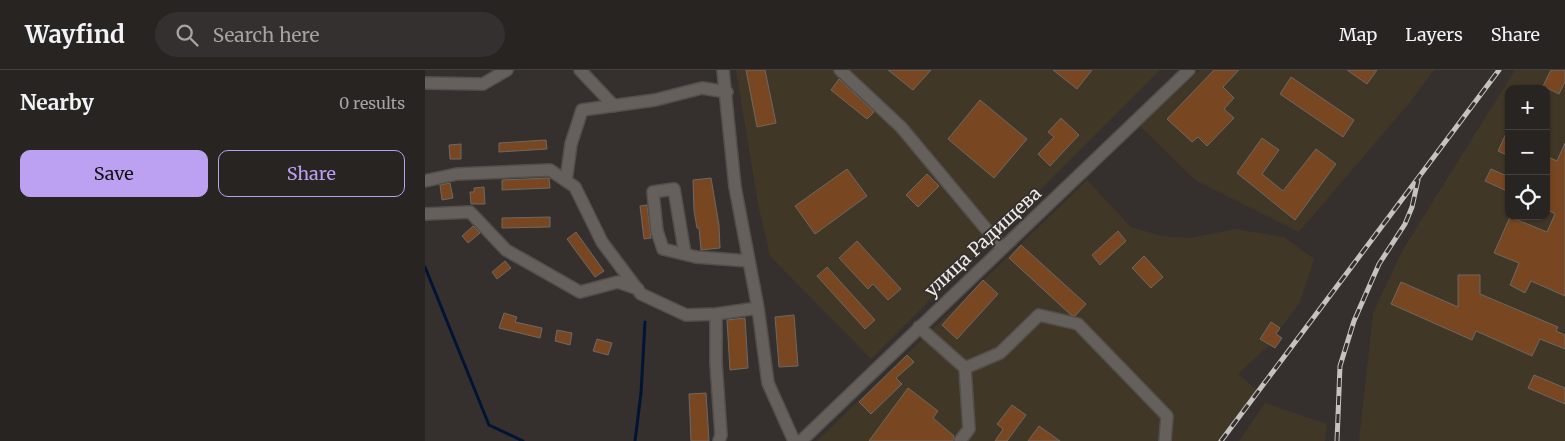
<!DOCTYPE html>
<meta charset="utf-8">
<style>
:root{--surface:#282422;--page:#34302f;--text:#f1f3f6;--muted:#a5a4a5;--line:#444140;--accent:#bca0f2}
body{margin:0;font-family:Merriweather,serif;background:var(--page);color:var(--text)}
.controls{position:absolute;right:15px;top:15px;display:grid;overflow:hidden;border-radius:10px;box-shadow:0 1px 4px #0004}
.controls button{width:45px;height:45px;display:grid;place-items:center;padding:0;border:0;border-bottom:1px solid var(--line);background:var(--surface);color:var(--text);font:25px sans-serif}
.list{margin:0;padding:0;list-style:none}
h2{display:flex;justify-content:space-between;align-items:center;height:65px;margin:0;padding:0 20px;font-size:21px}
h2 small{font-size:16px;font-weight:400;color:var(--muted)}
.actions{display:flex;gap:10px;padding:15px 20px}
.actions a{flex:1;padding:11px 0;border:1px solid var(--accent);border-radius:10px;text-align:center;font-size:18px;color:var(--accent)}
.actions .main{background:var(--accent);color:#111}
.icon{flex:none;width:28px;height:28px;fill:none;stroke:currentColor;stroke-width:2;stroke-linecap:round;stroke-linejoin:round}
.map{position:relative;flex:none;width:1140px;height:371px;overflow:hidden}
header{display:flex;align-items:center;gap:30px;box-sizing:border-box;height:70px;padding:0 25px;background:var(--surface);border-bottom:1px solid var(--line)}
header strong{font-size:24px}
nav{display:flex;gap:28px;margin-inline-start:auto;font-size:18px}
.search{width:350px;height:45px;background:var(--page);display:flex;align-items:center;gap:12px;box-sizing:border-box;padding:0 18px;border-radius:28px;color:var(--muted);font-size:19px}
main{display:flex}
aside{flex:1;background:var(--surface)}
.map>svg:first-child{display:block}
</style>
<header>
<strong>Wayfind</strong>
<div class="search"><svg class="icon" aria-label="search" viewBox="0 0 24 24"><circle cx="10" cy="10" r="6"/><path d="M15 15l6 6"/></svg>Search here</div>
<nav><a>Map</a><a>Layers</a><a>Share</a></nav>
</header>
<main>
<aside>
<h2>Nearby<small>0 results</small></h2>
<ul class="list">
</ul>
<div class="actions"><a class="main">Save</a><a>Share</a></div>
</aside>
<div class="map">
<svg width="1140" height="371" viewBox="0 0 1140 371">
<rect width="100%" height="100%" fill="#35302d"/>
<path fill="#413727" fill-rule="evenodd" d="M311,0H735L446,289L345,186L333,134Z
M775,0H1009L985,32L874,162L770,110L715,56Z
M1090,0H1140V371H934L948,243L977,181ZM1084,19H1121V146H1084Z
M662,110L706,157L737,166L765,168L810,159L859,167L889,189L874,234L851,264L857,268L850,278L844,275L813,304L832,320L794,371H392Z
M840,333L902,354L900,371H814Z"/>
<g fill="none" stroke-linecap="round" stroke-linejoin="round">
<path stroke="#001533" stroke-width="3" d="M0,197L64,355L98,371
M210,371L216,323L220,252"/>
</g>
<path fill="#784722" stroke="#6d6864" d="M321,0H340L351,53L332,57Z
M463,0H506L488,20Z
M628,0H667L652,19Z
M789,0H814L798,17L809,28L799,39L809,48L782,76L773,67L767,72L742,49Z
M922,0H952L942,14Z
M1126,0H1140V12L1134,24L1118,16Z
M866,7L929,50L918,67L855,24Z
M414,9L449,42L442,49L406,20Z
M555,30L602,69L569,108L523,69Z
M636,48L654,65L625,96L613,84L629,67L623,62Z
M1084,57V86L1073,81Z
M837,68L854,80L837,104L858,121L891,79L911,94L870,150L812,103Z
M121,70L122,79L74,82V73Z
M1140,73V226L1106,211L1100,223L1085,215L1094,193L1069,183L1085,147L1122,162L1130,144L1121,139V86L1132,91Z
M36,74V89H25L24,75Z
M422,99L442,126L390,164L370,136Z
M1066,99L1084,107V122L1060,111Z
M502,104L514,116L493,137L481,125Z
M124,108L125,118L77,120V110Z
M286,108L294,155L295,178L276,180L274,158H272L269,141L268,110Z
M25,113L28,128L17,130L15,115Z
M59,117L60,134H46L45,122H49V118Z
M222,135L226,168L219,169L215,136Z
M125,147V157L77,158V148Z
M48,156L55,163L43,173L37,166Z
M693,161L701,171L675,195L667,185Z
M151,162L179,201L170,207L142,169Z
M432,171L476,219L463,230L448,214L443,219L414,188Z
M596,175L661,234L650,246L646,245L584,188Z
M719,186L738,207L726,218L707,198Z
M80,191L86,198L72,209L67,202Z
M402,197L450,250L440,259L392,206Z
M1033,205H1055V224L1133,257L1131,261L1140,265V279L1115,269L1107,286L1051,261L1047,270L966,234L976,212L1033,237Z
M558,210L573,224L532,269L517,255Z
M79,243L92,247L90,252L117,258L115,268L74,258Z
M369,245L373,296L354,297L350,247Z
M320,248L323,298L305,300L302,250Z
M846,252L855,258L851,264L857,268L850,278L835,269Z
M132,260L147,263L145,275L130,271Z
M172,269L187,273L183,285L168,281Z
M482,285L489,292L471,308L477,314L446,344L434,332Z
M1109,305L1140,318V334L1103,318Z
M483,318L513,341L508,348L529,366L528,371H444Z
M281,323L284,371H266L264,324Z
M587,335L601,345L582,371H570L578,359L572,354Z
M614,356L635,371H603Z"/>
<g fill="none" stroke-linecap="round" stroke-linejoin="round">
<g stroke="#534f4c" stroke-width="14">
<path id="minor" d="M155,0L189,36
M298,0L310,117L333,238
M415,0L476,57L577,178
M0,13L58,14L82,0
M0,111L32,104L125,100L150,117L177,172L216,224L261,245L291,244L333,238L343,313L369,371
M141,111L146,74L157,40L230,30L277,18L302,22
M0,144L45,142L81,180L155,222L193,212L213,219
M260,184L249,119L228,122L232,161L238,179L271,187L324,191
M291,244V293L296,365L294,371
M494,257L540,298L575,283L614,245L653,254L742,346L740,371
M376,371L764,0
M535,371L544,359L540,298"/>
</g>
<use href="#minor" stroke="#65605c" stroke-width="11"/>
<g stroke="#c6c2c0" stroke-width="5">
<path id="rail" d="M796,371L1074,0
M912,371L915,296L929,251L954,194L980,154L987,137L993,110"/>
</g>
<use href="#rail" stroke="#35302d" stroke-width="3" stroke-dasharray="9" stroke-linecap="butt"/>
</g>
<g text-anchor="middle" stroke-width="4" stroke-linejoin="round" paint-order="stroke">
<g font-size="18" fill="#efecea" stroke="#35302d">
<text transform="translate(558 172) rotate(-43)" y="6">улица Радищева</text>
</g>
</g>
</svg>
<div class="controls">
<button>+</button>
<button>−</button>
<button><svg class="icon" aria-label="locate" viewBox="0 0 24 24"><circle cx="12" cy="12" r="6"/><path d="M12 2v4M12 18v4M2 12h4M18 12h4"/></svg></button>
</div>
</div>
</main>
